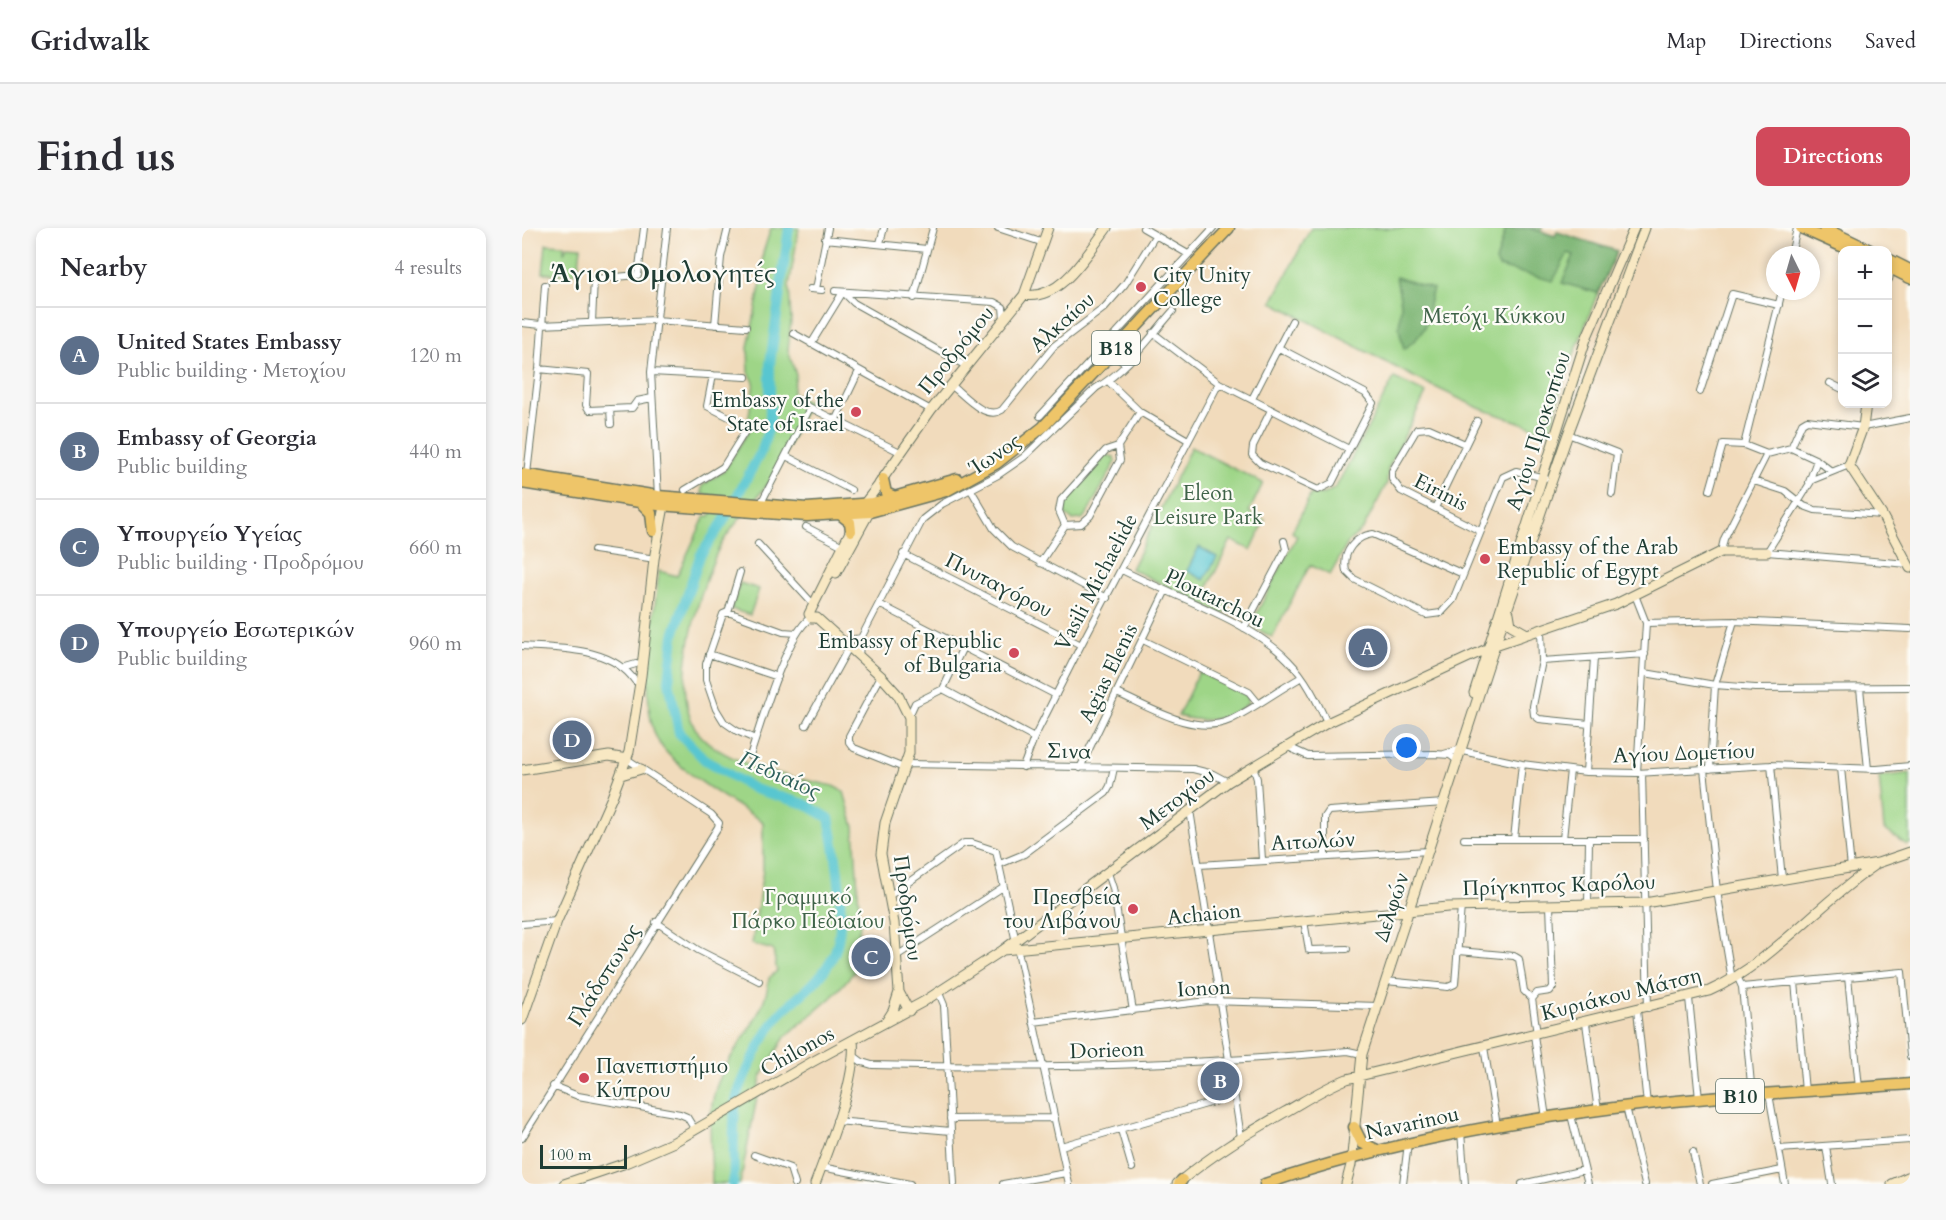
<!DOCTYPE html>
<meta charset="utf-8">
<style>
:root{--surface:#fff;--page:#f7f7f7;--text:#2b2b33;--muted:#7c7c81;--line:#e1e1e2;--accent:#d1495b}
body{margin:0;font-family:Cardo,serif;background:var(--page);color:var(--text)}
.controls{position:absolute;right:18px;top:18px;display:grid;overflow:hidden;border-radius:12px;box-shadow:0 3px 9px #0003}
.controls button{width:54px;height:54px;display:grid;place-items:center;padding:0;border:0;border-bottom:2px solid var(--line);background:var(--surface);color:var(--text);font:30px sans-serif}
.compass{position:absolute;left:1244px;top:18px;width:54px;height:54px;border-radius:50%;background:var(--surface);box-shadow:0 3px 9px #0003;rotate:175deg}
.scale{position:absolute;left:18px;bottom:15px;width:87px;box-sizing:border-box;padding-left:6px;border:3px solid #1f3d34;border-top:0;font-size:16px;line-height:21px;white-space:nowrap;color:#1f3d34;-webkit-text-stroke:4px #fdfcf7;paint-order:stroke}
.you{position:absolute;left:885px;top:520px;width:21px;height:21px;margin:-15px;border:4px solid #fff;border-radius:50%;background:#1a73e8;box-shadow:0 0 0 9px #1a73e833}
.badge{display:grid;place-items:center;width:39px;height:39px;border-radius:50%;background:var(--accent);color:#fff;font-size:20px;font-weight:700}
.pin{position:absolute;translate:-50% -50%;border:3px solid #fff;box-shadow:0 2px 6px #0006}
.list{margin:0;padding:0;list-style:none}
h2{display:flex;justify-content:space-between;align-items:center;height:78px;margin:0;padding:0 24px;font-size:26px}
h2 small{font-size:20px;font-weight:400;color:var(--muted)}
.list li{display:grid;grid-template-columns:39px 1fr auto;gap:18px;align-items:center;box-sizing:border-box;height:96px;padding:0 24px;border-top:2px solid var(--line)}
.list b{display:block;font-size:22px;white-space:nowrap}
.list p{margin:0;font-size:20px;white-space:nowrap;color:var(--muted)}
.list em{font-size:20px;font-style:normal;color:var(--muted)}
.icon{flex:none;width:33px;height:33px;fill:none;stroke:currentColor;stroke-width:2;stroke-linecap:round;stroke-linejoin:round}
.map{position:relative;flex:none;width:1388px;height:956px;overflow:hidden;border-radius:12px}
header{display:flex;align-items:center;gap:36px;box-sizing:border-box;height:84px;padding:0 30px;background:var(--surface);border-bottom:2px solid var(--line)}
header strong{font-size:28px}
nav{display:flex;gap:33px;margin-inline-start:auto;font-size:21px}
.intro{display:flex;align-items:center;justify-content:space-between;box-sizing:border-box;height:144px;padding:0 36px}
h1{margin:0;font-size:42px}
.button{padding:15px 27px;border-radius:12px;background:var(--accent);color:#fff;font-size:21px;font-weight:700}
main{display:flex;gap:36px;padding:0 36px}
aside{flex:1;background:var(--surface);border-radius:12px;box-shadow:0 3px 9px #0003}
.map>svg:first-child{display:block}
</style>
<header>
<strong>Gridwalk</strong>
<nav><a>Map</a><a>Directions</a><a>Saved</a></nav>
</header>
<div class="intro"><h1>Find us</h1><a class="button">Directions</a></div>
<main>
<aside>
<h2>Nearby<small>4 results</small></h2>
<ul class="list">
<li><span class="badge" style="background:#5c6f8a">A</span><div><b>United States Embassy</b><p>Public building · Μετοχίου</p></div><em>120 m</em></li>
<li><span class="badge" style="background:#5c6f8a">B</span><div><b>Embassy of Georgia</b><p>Public building</p></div><em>440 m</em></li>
<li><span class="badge" style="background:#5c6f8a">C</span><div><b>Υπουργείο Υγείας</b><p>Public building · Προδρόμου</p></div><em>660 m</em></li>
<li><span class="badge" style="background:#5c6f8a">D</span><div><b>Υπουργείο Εσωτερικών</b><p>Public building</p></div><em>960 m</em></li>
</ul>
</aside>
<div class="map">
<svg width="1388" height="956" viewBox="0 0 1388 956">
<rect width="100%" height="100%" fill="#fdfcf7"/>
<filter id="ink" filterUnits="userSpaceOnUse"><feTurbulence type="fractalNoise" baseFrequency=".0167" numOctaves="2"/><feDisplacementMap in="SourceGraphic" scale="12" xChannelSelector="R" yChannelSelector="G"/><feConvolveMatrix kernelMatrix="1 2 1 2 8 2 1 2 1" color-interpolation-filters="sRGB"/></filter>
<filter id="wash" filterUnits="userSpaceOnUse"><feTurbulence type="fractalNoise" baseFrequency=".008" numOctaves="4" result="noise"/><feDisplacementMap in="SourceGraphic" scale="24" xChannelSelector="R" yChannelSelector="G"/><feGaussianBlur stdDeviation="1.35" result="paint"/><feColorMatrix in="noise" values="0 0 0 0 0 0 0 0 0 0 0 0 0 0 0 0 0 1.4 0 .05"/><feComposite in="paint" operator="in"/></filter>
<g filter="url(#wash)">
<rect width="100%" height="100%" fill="#f1dbbc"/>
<path fill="#9ed587" stroke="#5e895e" stroke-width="1.5" d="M249,0H277L267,58L269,92L266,122L274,147L270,165L287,175C274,201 263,228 248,252C233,275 208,298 196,322C177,363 143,471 180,509C210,539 271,549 311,558L322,564L332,599L338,695L333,743L310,769L263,809L239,849L218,956H190C190,928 185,895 192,867C202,825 244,793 247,750L255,743L251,722L230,716L241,642V594C212,575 157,544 138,516C114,481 133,385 137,343L155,348L183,288H188L198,269L180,266V258L202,243L228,201L226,194L232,154L227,145L226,119L239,55L241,25Z
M789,0H1020L1019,3L1033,8L1035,4L1095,23L1073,72L1040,158L1028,205L957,180L892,149L750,74Z
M24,16L42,17V25L45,18L59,19L56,45L42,43L41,33L39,47L21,45Z
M872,150L904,165L866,241L865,255L841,301L827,313L808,347L788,337L750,409L733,400L731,392L775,308L770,304L789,266H803L814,259Z
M669,219L741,255L727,284L743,292L729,322L709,312L683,365L707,377L702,386L609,341Z
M584,227L592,229L594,233L565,286L560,291L550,292L543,286V275Z
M218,355L237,361L228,387L209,381Z
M677,444L724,466L726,475C705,493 683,495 656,488Z
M1388,545V616L1385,617L1362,601L1357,549Z"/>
<path fill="#7eb674" stroke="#4e7a54" stroke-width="1.5" d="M984,0H1007L1033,8L1035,4L1095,23L1076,65L1040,55L1052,27L1046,25L1031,53L977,39L974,34Z
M874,49L911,61C901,90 913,99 882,121L877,101L879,75Z"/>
<path fill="#59c6d0" stroke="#3c8282" stroke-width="1.5" d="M677,319L695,329L682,352L665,343Z"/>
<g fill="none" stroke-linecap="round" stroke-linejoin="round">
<path stroke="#59c6d0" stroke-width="10" d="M211,956C213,931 210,896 214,873C218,853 246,798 260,784C280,765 300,752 312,726C326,694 314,625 307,590L283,576L232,561L183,532L157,505L147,453L152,407L178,328L201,294L240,222L248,195V136L267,0"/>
</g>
</g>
<g filter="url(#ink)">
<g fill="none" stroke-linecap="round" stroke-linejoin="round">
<g stroke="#687464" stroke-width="8">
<path id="street" d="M476,0L522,15
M621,0L666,26
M303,11L405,21
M358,15L362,0
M1269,27L1275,0
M288,61L300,62
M294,61L306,0
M313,63L472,74L481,79L482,91
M321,64L332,75L444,138
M392,70L411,0
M70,94L72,51L116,47L122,0
M0,95L19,97L134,92L224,99
M193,97L199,29L206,0
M271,105L409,182
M631,105L697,155L827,221
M601,112L604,122L611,129
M289,116L321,64
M589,126L604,136
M17,141L66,146L64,177L67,182L110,180L115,173L130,170
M129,144L224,149
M587,154L618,184L666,212
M1308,155L1320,161
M429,157C442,167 463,193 480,182L532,118L582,80L603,56L633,8
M1178,164L1210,66L1257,77
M730,171L770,93
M279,175L378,224
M88,181L89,196
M749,182L731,218L730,227L738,235L796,262L810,255L851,175L843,165L757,120
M518,188L691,0
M314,191L337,143
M1046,206L1095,225L1090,266
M943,216L907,200L895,201L870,243V251L879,263L958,303
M1222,217L1260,63
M1269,220L1280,195L1285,192L1341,199L1388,190
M264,228L329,262
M1327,237L1290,252L1245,324L1386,336
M5,246L17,141L23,57
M1232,253L1263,263L1282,278L1293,282L1360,287
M1287,254L1295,232
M163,262L201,239L224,202L221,196L185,178L191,147
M449,262L472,301L490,319L585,370
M1188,262L1201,216L1222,217L1245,226L1269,220L1295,232L1309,243
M136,268L129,144L145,0
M238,277L288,180
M913,280L955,193
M543,297L559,296L568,288L598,232L596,218
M284,299L321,318
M236,316L291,376
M72,322L127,330
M1199,324L1202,311L1245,226
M381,326L559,417
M518,335L543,297L537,283L539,272L584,222L596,218L618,184
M600,342C650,368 727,392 766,432C784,450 795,473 805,495
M218,344L206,384L201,386L184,436V452L194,481L202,494L215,503L233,511
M941,346L851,306C833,308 820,324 824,343L832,351L904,387L919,385L931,372L981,249L994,243L1023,250
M1113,367L1124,395L1115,545
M357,376L534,467
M206,384L261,404L275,405
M1124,395L1212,393L1388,401
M722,400L764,321L762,313
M1019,401L1020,433L1011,478L1012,487L1017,491L1067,496
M621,412L727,464L736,475
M320,413L339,410
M0,418C37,421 89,418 113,453
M187,426L256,449
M337,427L339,410L401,291L420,276L476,247L502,229L574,160C606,142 627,110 651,83
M1020,433L1123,426
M100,440L114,436
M1123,445L1193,457L1233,460L1388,459
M359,448L327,508V514L332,520L382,540
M1338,460L1346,541
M421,461L512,510
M595,465C627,479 672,508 708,492C733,480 756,462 780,449
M387,488L393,475L421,461L441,419
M284,497L327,419
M764,518L786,528L913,526L928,527L936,533
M922,526L936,522L1000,536L1064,544L1115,545L1249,537L1355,541L1388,538
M228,528C239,496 263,409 288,390
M384,536L671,541L691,546L706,554
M1249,537L1260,651
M731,538L735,551L740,632
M501,539L512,510L559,417L697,155
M558,540L643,364
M1319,540L1329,640
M1182,541L1195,663L1210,752
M1188,541L1193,457L1212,393
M1064,544L1072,430
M1120,545L1126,780
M668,582L719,909
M942,611H1122
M992,611L1000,536
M1041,611L1048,542
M803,628V589L807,583L922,575
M478,636L502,626L584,565L588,558L592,540
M677,637L907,623
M586,645L591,660L611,783
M367,668L442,615H450L474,623L547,956
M1066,677L1067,611
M782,693L787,722L825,721
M134,694L176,722L237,753
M0,696L35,693
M937,723L992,728L997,731L1002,763L1010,771L1015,806
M376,727L481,659
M1326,749L1337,860
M1216,750L1220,759L1230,867
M864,753L926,759L933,756L939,678
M1273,754L1283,863
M1220,759L1380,744L1388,828
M417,765L422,777L432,956
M1167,770L1177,871
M1010,771L1015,765L1028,763L1031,759L1028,677
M1115,782L1125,876
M511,794L686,773L856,778
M1064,795L1076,883
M1012,807L1024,890
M962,819L975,898
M332,828L340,834L350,837C511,841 666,838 826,823L840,826
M31,858L56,868L158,886L165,889L173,902
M1247,866L1263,956
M1104,879L1123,956
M1049,887L1066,956
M428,891L533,890
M314,893L429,903
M599,902L610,940
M939,904L943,956
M0,910L196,599L197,595L189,586L105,531
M539,918L712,868
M1304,918L1310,956
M1257,921L1388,912
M1171,924L1178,956
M232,927L268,940L273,956
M299,939L388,956
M481,956L544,945
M881,956L886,915
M1000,956L1062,942
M1190,956L1260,942"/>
</g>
<g stroke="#687464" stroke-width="11">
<path id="secondary" d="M1366,50L1367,40
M502,67C539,73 565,26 585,0
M1344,176L1341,199L1327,237L1360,287L1388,340
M357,256L409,182L502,67L526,0
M356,258L342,276L287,386L289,390H295L359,448L376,467L387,489V525L363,595L359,626L372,695L377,764L387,783
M314,345L349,281
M987,385L989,397L1005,406
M952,465L1064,111L1112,0
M0,542L87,528L105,531
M99,547L119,541
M481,722L926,679L1123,675L1356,635L1388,624
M0,792L35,693L90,569L107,524L119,448L132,331L143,273
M364,794L371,783L377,764
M42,956L101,936L152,914L290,834L401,774L481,722L706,554L805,495L973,417L1094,376L1199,324H1245
M293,956C307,918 335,851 331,812
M655,956C689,927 725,906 763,884C784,872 802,860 825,851L1187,763C1251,734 1293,678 1352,638
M824,956L829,937L840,826L973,417L1046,206L1123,0
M1370,956L1388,948"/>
</g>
<g stroke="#687464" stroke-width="13">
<path id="primary" d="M1279,0L1328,22
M1302,0L1348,22
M1366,31L1388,42
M1366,39L1388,50
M0,246L136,268L285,280L351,275L435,251
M361,251L364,265L373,269
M0,255L136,277L285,288L348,284L424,263L475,235L521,199L707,0
M119,275L129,285L131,303
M319,287L328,294L329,303
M832,899L840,915L855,922
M657,956L660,952
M743,956C867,914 995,891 1125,876C1212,866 1300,863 1388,856"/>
</g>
<use href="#street" stroke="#fff" stroke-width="6"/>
<use href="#secondary" stroke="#f8e8c3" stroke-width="9"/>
<use href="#primary" stroke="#eec569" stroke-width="10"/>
</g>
</g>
<g fill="#d1495b" stroke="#fdfcf7" stroke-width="2">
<circle cx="619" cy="59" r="6"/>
<circle cx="334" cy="184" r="6"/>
<circle cx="963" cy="331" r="6"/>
<circle cx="492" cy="425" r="6"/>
<circle cx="611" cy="681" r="6"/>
<circle cx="62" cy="850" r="6"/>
</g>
<g text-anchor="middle" stroke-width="4.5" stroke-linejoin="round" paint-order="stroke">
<g fill="#fdfcf7" stroke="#62766e" stroke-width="1.5">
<rect x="570" y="103" width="48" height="34" rx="4.5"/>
<rect x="1194" y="851" width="48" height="34" rx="4.5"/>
</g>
<g font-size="20" font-weight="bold" fill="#1f3d34">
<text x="594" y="127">B18</text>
<text x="1218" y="875">B10</text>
</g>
<g font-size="21" fill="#1f3d34" stroke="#fdfcf7" text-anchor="start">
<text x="631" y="54">City Unity<tspan x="631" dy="24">College</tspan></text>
<text x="322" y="179" text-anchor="end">Embassy of the<tspan x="322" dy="24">State of Israel</tspan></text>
<text x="975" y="326">Embassy of the Arab<tspan x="975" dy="24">Republic of Egypt</tspan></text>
<text x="480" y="420" text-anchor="end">Embassy of Republic<tspan x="480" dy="24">of Bulgaria</tspan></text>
<text x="599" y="676" text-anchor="end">Πρεσβεία<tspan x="599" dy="24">του Λιβάνου</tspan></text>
<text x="74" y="845">Πανεπιστήμιο<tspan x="74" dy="24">Κύπρου</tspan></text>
</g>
<g font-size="21" fill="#3f6349" stroke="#fdfcf7">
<text x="972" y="95">Μετόχι Κύκκου</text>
<text x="686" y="272">Eleon<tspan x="686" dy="24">Leisure Park</tspan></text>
<text x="286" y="676">Γραμμικό<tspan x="286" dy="24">Πάρκο Πεδιαίου</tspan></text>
</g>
<g font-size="21" fill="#1f3d34" stroke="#fdfcf7">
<text transform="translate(540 94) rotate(-42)" y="7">Αλκαίου</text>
<text transform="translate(434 122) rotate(-51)" y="7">Προδρόμου</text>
<text transform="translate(1016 203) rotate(-72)" y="7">Αγίου Προκοπίου</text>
<text transform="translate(473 226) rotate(-34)" y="7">Ίωνος</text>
<text transform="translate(919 264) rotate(27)" y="7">Eirinis</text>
<text transform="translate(574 354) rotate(-62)" y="7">Vasili Michaelide</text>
<text transform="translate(477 357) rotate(27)" y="7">Πνυταγόρου</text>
<text transform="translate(693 370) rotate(26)" y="7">Ploutarchou</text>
<text transform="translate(586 445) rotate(-64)" y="7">Agias Elenis</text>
<text transform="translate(547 523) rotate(1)" y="7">Σινα</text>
<text transform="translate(1162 525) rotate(-2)" y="7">Αγίου Δομετίου</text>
<text transform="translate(655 571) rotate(-37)" y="7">Μετοχίου</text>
<text transform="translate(791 613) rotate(-3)" y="7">Αιτωλών</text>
<text transform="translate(1037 657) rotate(-2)" y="7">Πρίγκηπος Καρόλου</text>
<text transform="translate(869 679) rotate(-72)" y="7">Δελφών</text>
<text transform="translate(386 680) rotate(82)" y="7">Προδρόμου</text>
<text transform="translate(682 686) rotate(-6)" y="7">Achaion</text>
<text transform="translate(82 747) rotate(-58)" y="7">Γλάδστωνος</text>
<text transform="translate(682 760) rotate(-3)" y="7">Ionon</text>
<text transform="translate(1099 766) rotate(-14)" y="7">Κυριάκου Μάτση</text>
<text transform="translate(585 822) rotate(-2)" y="7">Dorieon</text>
<text transform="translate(275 823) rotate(-29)" y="7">Chilonos</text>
<text transform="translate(890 895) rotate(-12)" y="7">Navarinou</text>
</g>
<g font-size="22" font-style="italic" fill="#2e5f5b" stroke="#fdfcf7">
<text transform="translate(258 546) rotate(24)" y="8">Πεδιαίος</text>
</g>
<g font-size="27" font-weight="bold" fill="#1f3d34" stroke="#fdfcf7">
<text x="141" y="54">Άγιοι Ομολογητές</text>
</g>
</g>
</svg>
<div class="controls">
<button>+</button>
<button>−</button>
<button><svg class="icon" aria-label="layers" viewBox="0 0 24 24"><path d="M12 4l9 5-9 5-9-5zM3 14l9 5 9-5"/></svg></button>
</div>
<svg class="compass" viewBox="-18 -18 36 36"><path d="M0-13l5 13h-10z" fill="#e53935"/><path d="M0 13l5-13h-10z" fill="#7c7c81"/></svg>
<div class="scale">100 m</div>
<div class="you"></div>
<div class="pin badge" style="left:846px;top:420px;background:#5c6f8a">A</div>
<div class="pin badge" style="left:698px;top:853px;background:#5c6f8a">B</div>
<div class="pin badge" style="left:349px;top:729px;background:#5c6f8a">C</div>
<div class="pin badge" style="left:50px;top:512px;background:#5c6f8a">D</div>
</div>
</main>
